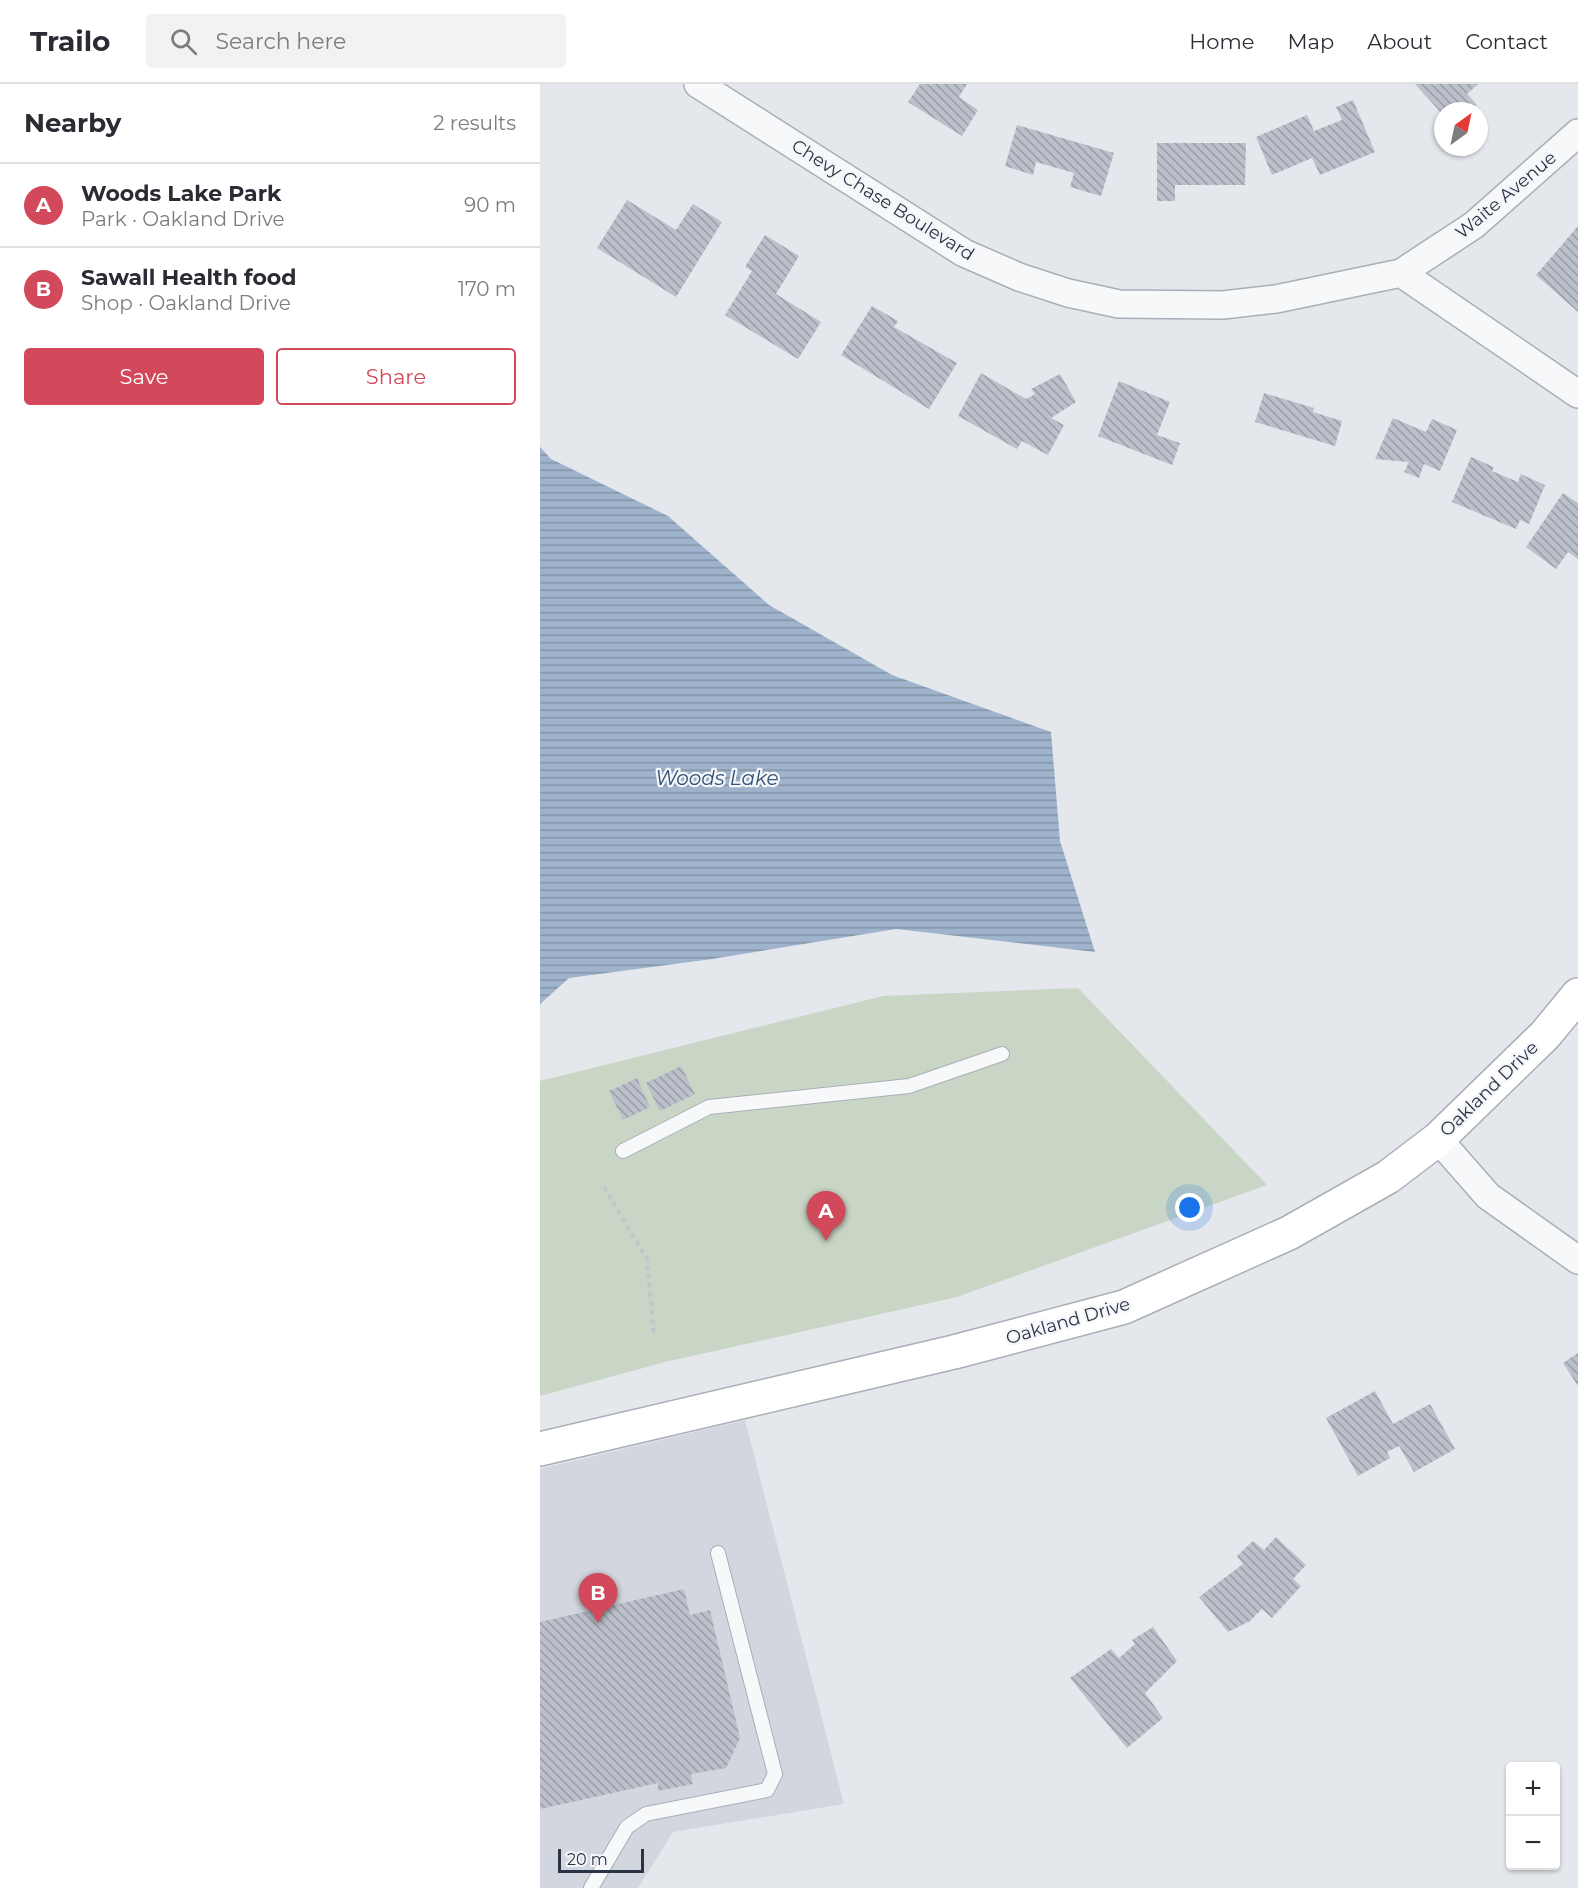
<!DOCTYPE html>
<meta charset="utf-8">
<style>
:root{--surface:#fff;--page:#f2f2f3;--text:#2b2b33;--muted:#7c7c81;--line:#e1e1e2;--accent:#d1495b}
body{margin:0;font-family:Montserrat,sans-serif;background:var(--page);color:var(--text)}
.controls{position:absolute;right:18px;bottom:18px;display:grid;overflow:hidden;border-radius:6px;box-shadow:0 2px 4px #0004}
.controls button{width:54px;height:54px;display:grid;place-items:center;padding:0;border:0;border-bottom:2px solid var(--line);background:var(--surface);color:var(--text);font:30px sans-serif}
.compass{position:absolute;left:894px;top:18px;width:54px;height:54px;border-radius:50%;background:var(--surface);box-shadow:0 2px 4px #0004;rotate:33deg}
.scale{position:absolute;left:18px;bottom:15px;width:86px;box-sizing:border-box;padding-left:6px;border:3px solid #2b3445;border-top:0;font-size:16px;line-height:21px;white-space:nowrap;color:#2b3445;-webkit-text-stroke:4px #f4f6f9;paint-order:stroke}
.you{position:absolute;left:650px;top:1124px;width:21px;height:21px;margin:-15px;border:4px solid #fff;border-radius:50%;background:#1a73e8;box-shadow:0 0 0 9px #1a73e833}
.badge{display:grid;place-items:center;width:39px;height:39px;border-radius:50%;background:var(--accent);color:#fff;font-size:20px;font-weight:700}
.pin{position:absolute;translate:-50% -50px;filter:drop-shadow(0 2px 3px #0008)}
.pin::after{content:'';position:absolute;top:32px;width:21px;height:18px;background:inherit;clip-path:polygon(0 0,100% 0,50% 100%)}
.list{margin:0;padding:0;list-style:none}
h2{display:flex;justify-content:space-between;align-items:center;height:78px;margin:0;padding:0 24px;font-size:26px}
h2 small{font-size:20px;font-weight:400;color:var(--muted)}
.list li{display:grid;grid-template-columns:39px 1fr auto;gap:18px;align-items:center;box-sizing:border-box;height:84px;padding:0 24px;border-top:2px solid var(--line)}
.list b{display:block;font-size:22px;white-space:nowrap}
.list p{margin:0;font-size:20px;white-space:nowrap;color:var(--muted)}
.list em{font-size:20px;font-style:normal;color:var(--muted)}
.actions{display:flex;gap:12px;padding:18px 24px}
.actions a{flex:1;padding:14px 0;border:2px solid var(--accent);border-radius:6px;text-align:center;font-size:21px;color:var(--accent)}
.actions .main{background:var(--accent);color:#fff}
.icon{flex:none;width:33px;height:33px;fill:none;stroke:currentColor;stroke-width:2;stroke-linecap:round;stroke-linejoin:round}
.map{position:relative;flex:none;width:1038px;height:1804px;overflow:hidden}
header{display:flex;align-items:center;gap:36px;box-sizing:border-box;height:84px;padding:0 30px;background:var(--surface);border-bottom:2px solid var(--line)}
header strong{font-size:28px}
nav{display:flex;gap:33px;margin-inline-start:auto;font-size:21px}
.search{width:420px;height:54px;background:var(--page);display:flex;align-items:center;gap:15px;box-sizing:border-box;padding:0 21px;border-radius:6px;color:var(--muted);font-size:22px}
main{display:flex}
aside{flex:1;background:var(--surface)}
.map>svg:first-child{display:block}
</style>
<header>
<strong>Trailo</strong>
<div class="search"><svg class="icon" aria-label="search" viewBox="0 0 24 24"><circle cx="10" cy="10" r="6"/><path d="M15 15l6 6"/></svg>Search here</div>
<nav><a>Home</a><a>Map</a><a>About</a><a>Contact</a></nav>
</header>
<main>
<aside>
<h2>Nearby<small>2 results</small></h2>
<ul class="list">
<li><span class="badge">A</span><div><b>Woods Lake Park</b><p>Park · Oakland Drive</p></div><em>90 m</em></li>
<li><span class="badge">B</span><div><b>Sawall Health food</b><p>Shop · Oakland Drive</p></div><em>170 m</em></li>
</ul>
<div class="actions"><a class="main">Save</a><a>Share</a></div>
</aside>
<div class="map">
<svg width="1038" height="1804" viewBox="0 0 1038 1804">
<defs>
<pattern id="water-rules" width="6" height="5" patternUnits="userSpaceOnUse" patternTransform="scale(1.5)"><rect width="6" height="5" fill="#9fb4cc"/><path d="M0 2.5h6" fill="none" stroke="#8293a7"/></pattern>
<pattern id="building-back-hatch" width="6" height="6" patternUnits="userSpaceOnUse" patternTransform="scale(1.5)"><rect width="6" height="6" fill="#bbc0ca"/><path d="M-1 5l2 2M0 0l6 6M5-1l2 2" fill="none" stroke="#989da6"/></pattern>
</defs>
<rect width="100%" height="100%" fill="#e4e7ec"/>
<path fill="#d2d6de" d="M205,1336L304,1720L133,1748L98,1804H0V1385Z"/>
<path fill="#c9d6c5" d="M538,904L727,1101L417,1213L125,1278L0,1312V997L343,912Z"/>
<path fill="url(#water-rules)" d="M0,363L11,375L128,432L229,521L352,591L511,648L520,757L555,868L356,845L172,875L29,894L0,920Z"/>
<path fill="url(#building-back-hatch)" d="M380,0H427L419,13L438,26L422,52L368,18Z
M875,0H938L927,10L937,21L930,27H903V31Z
M813,16L835,68L780,91L772,74L732,91L716,53L767,31L774,47L802,36L796,23Z
M477,41L574,69L561,112L530,103L534,89L496,78L493,91L465,82Z
M617,59H706L705,101H635V117H617Z
M87,116L136,146L153,120L182,138L136,213L57,164Z
M1038,142V228L996,191Z
M225,151L259,172L236,210L281,238L258,275L185,231L212,187L205,183Z
M332,222L358,237L354,243L417,279L389,325L301,271Z
M441,289L486,315L495,310L491,305L520,290L536,318L511,334L524,341L508,371L482,357L477,365L418,332Z
M579,297L630,318L617,351L640,359L632,381L558,352Z
M724,309L774,324L773,328L802,337L795,362L715,338Z
M853,334L886,348L892,335L917,346L900,387L884,380L879,394L864,388L869,378L835,375Z
M931,373L954,383L952,387L978,398L981,390L1005,401L989,440L980,436L976,445L912,418Z
M1023,409L1038,419V475L1028,468L1016,485L986,463Z
M141,982L155,1010L120,1027L106,999Z
M97,994L110,1023L83,1036L69,1007Z
M1038,1269V1302L1023,1279Z
M835,1307L853,1340L890,1320L915,1365L874,1388L859,1362L847,1368L850,1374L818,1392L786,1334Z
M736,1453L766,1481L753,1495L761,1502L732,1534L722,1525L710,1537L688,1548L659,1513L703,1480L697,1472L713,1457L724,1466Z
M144,1505L150,1531L170,1526L200,1654L186,1684L151,1690L153,1700L118,1707V1699L0,1725V1538Z
M613,1543L637,1577L605,1609L623,1634L587,1664L530,1594L571,1565L579,1574L595,1560L592,1556Z"/>
<g fill="none" stroke-linecap="round" stroke-linejoin="round">
<g stroke="#a9aeb7" stroke-width="16">
<path id="service" d="M83,1067L169,1023L369,1002L462,970
M51,1804L87,1743L106,1730L227,1706L235,1690L178,1469"/>
</g>
<g stroke="#a9aeb7" stroke-width="30">
<path id="minor" d="M158,0L424,169L479,193L528,209L579,220L683,221L736,215L861,189L1038,310
M861,189L934,141L1038,49
M898,1055L948,1112L1038,1176"/>
</g>
<g stroke="#a9aeb7" stroke-width="36">
<path id="secondary" d="M0,1365L414,1268L584,1223L749,1149L848,1093L898,1055L1005,951L1038,911"/>
</g>
<path stroke="#c2c5cb" stroke-width="4" stroke-dasharray="4.5 4.5" stroke-linecap="butt" d="M64,1103L107,1175L114,1252"/>
<use href="#service" stroke="#f7f8fa" stroke-width="14"/>
<use href="#minor" stroke="#f7f8fa" stroke-width="27"/>
<use href="#secondary" stroke="#fff" stroke-width="33"/>
</g>
<g text-anchor="middle" stroke-width="4.5" stroke-linejoin="round" paint-order="stroke">
<g font-size="18" fill="#2b3445" stroke="#f4f6f9">
<text transform="translate(966 111) rotate(-40)" y="6">Waite Avenue</text>
<text transform="translate(343 116) rotate(32)" y="6">Chevy Chase Boulevard</text>
<text transform="translate(949 1005) rotate(-44)" y="6">Oakland Drive</text>
<text transform="translate(528 1237) rotate(-16)" y="6">Oakland Drive</text>
</g>
<g font-size="20" font-style="italic" fill="#34527a" stroke="#f4f6f9">
<text x="177" y="701">Woods Lake</text>
</g>
</g>
</svg>
<div class="controls">
<button>+</button>
<button>−</button>
</div>
<svg class="compass" viewBox="-18 -18 36 36"><path d="M0-13l5 13h-10z" fill="#e53935"/><path d="M0 13l5-13h-10z" fill="#7c7c81"/></svg>
<div class="scale">20 m</div>
<div class="you"></div>
<div class="pin badge" style="left:286px;top:1157px">A</div>
<div class="pin badge" style="left:58px;top:1539px">B</div>
</div>
</main>
